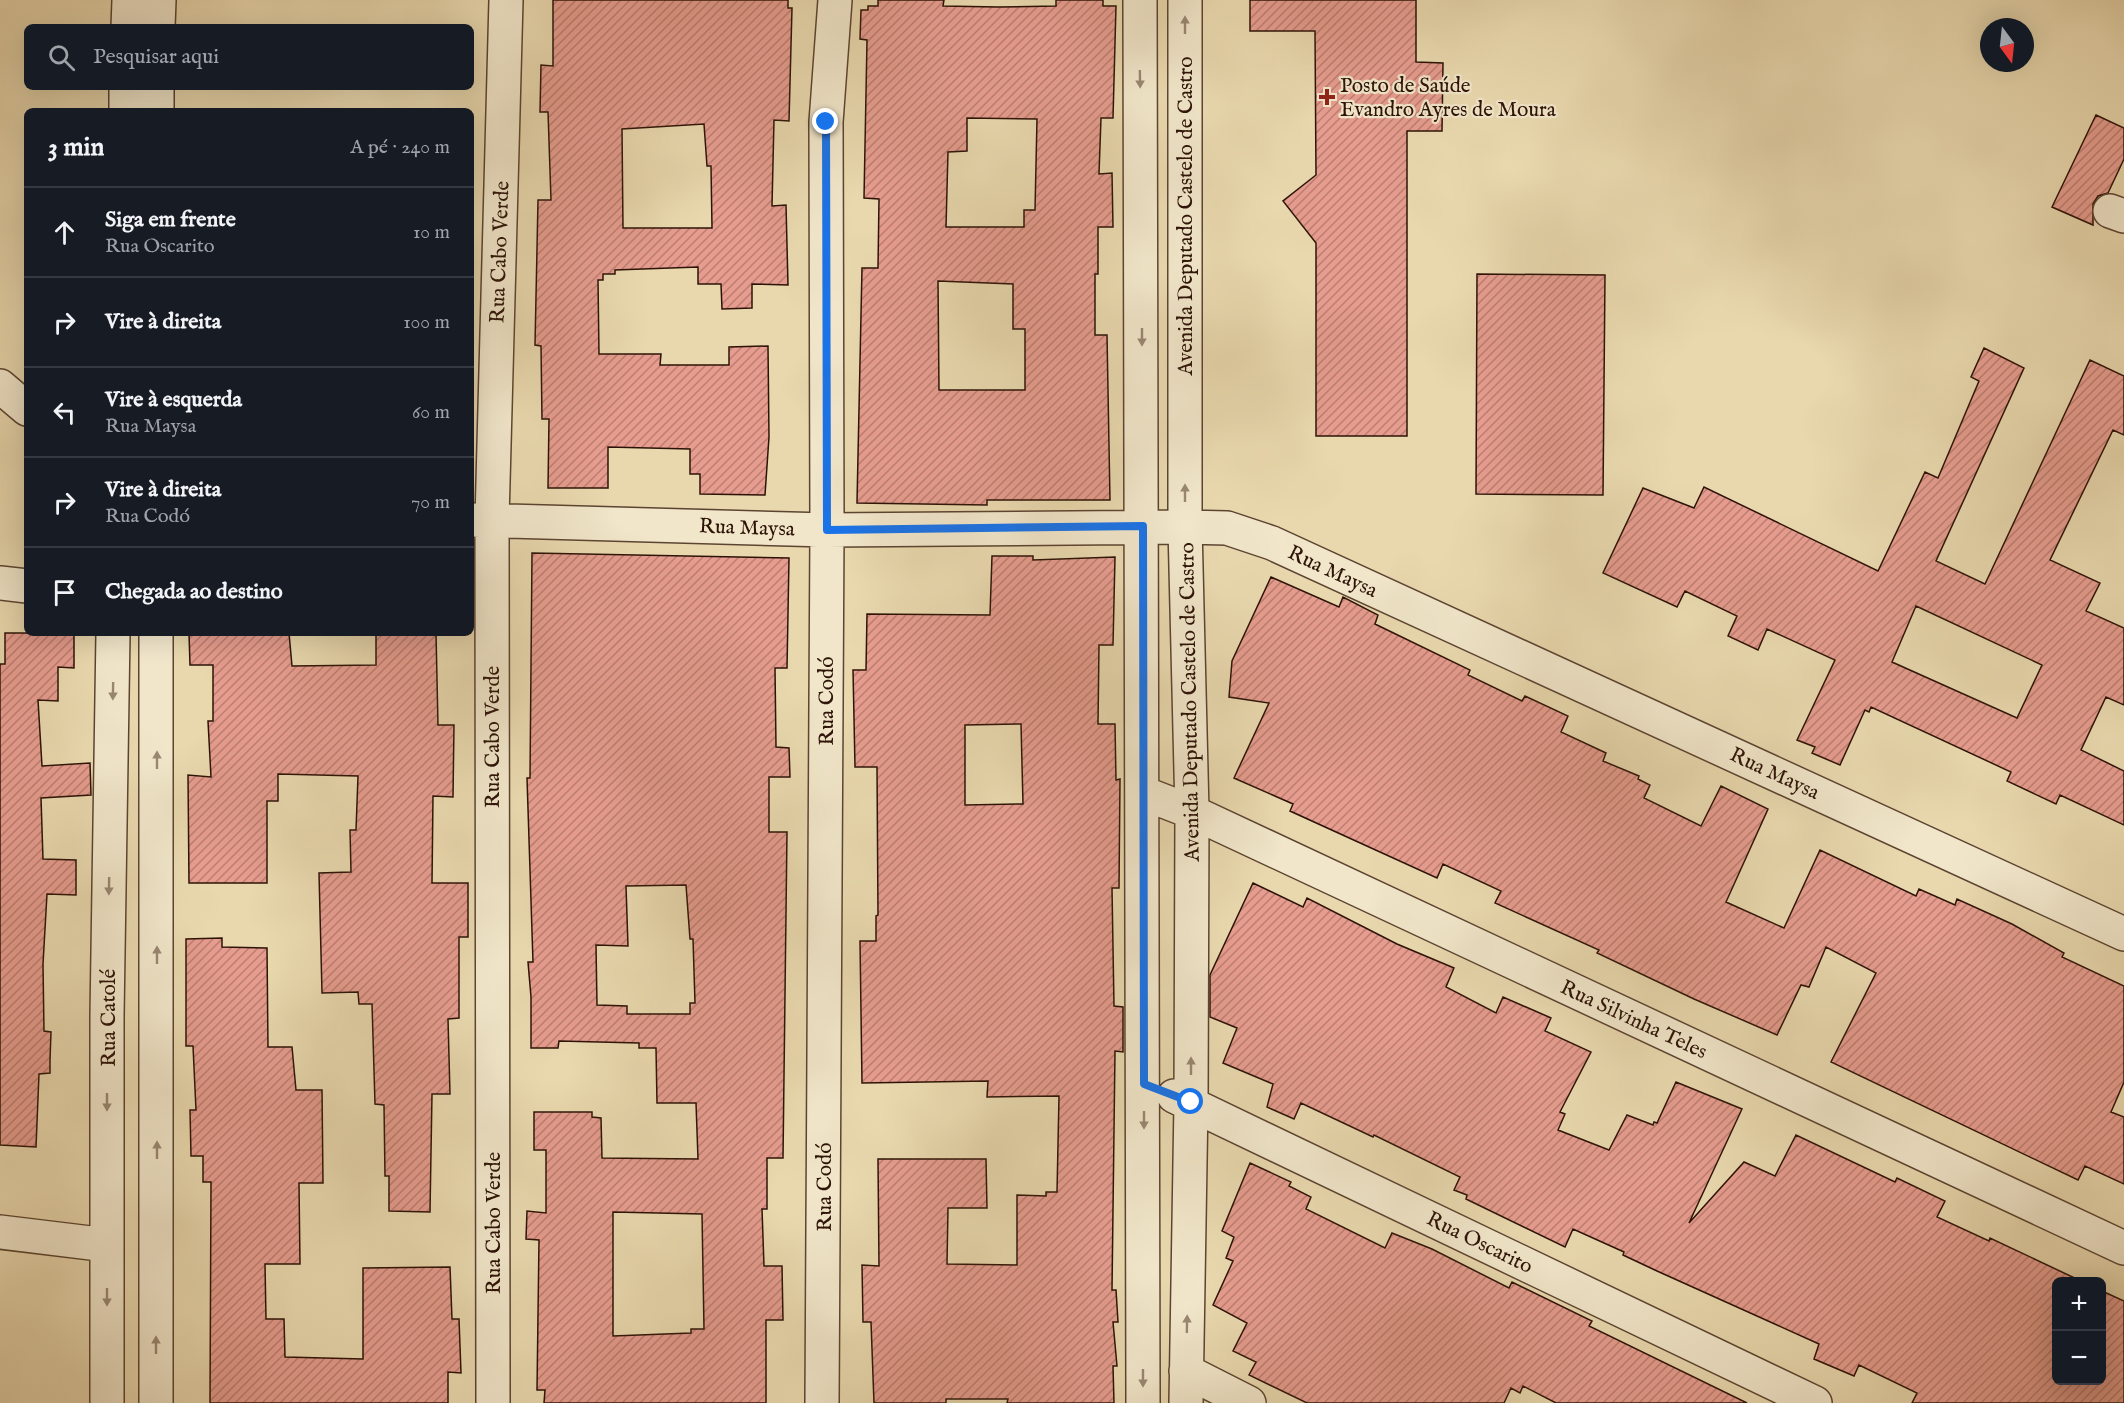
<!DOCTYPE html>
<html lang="pt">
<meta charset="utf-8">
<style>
:root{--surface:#171b24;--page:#20242c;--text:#f1f3f6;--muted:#9ea1a6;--line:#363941}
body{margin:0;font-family:"IM FELL English",serif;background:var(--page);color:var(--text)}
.controls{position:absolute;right:18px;bottom:18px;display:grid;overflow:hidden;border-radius:9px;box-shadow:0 6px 24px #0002}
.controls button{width:54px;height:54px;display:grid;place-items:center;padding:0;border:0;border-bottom:2px solid var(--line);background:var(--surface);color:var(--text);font:30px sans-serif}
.compass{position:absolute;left:1980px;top:18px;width:54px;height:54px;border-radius:50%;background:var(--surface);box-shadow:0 6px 24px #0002;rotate:165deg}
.stop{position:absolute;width:18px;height:18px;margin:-14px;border:4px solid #1a73e8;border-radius:50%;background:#fff}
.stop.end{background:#1a73e8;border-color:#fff;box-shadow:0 2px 6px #0008}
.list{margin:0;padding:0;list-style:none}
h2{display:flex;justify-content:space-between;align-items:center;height:78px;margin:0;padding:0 24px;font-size:26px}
h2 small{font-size:20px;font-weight:400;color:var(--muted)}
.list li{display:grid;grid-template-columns:39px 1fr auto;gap:18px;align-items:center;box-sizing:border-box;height:90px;padding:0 24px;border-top:2px solid var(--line)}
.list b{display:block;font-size:22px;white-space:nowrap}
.list p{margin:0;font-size:20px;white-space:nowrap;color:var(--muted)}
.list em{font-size:20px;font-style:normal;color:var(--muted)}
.icon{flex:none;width:33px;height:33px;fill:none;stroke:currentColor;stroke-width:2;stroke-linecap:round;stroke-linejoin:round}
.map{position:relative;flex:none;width:2124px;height:1403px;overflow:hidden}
.search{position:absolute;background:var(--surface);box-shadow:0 6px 24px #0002;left:24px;top:24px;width:450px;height:66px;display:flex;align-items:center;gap:15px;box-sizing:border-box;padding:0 21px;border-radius:9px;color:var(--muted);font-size:22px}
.panel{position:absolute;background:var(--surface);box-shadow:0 6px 24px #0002;left:24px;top:108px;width:450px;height:528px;border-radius:9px}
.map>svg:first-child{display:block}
</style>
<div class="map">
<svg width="2124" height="1403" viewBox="0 0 2124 1403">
<defs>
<pattern id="building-hatch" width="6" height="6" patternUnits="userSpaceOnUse" patternTransform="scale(1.5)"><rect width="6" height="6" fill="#e69c8e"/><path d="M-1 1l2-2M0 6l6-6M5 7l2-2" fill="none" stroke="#bb7e72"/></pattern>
</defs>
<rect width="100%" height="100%" fill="#e9d8ae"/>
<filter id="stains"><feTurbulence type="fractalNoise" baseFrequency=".00333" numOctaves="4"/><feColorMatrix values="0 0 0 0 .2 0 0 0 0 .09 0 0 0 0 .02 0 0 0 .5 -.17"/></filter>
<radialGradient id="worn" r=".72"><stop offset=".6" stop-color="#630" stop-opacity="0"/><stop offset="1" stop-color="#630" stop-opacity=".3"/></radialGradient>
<path fill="url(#building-hatch)" stroke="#2d1307" stroke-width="1.5" fill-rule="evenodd" d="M553,0H788V8H792L789,121L774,120L772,206L786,205L788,285L752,284V308L722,309L721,284H698V267L615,270V274H603V280H598L599,354H661L660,365H729V347L768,346L769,437L765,495L700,494V474H690V449L608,447V488H548L549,419H542L541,346L535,345L538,200H551L548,112H540L541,65L553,66ZM704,124L707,166H711L712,228H623L622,129Z
M878,0H944L943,6L998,7L1056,6V0H1103V6H1116L1113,118H1101L1099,174L1112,173L1113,227H1098V274H1095V335H1107L1110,500H987V505L857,503L862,268H878L879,199L864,198L867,40L860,39L861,10H868V6H878ZM967,118L1037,119L1035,210H1024V227H946L948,152L967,151ZM938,281L1013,284V329H1025V390H939Z
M1250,0H1416V62L1443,63L1442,131H1407V436H1316V243L1283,201L1316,175L1315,31H1250Z
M2096,115L2124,128V159L2108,193L2098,196L2093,204V225L2052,207Z
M1477,274L1605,275L1603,495L1476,494Z
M1984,348L2024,368L1936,561L1985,584L2090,360L2124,376V435L2113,430L2050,560L2100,583L2086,611L2124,628V705L2106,697L2081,750L2124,771V825L2060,795L2056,804L2007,781L2011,772L1871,707L1869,712L1865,710L1840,765L1812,753L1815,747L1797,740L1835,660L1767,629L1758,650L1728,636L1737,616L1685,591L1677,607L1603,573L1643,488L1694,508L1704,487L1878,571L1925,472L1938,478L1979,381L1971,377ZM1916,606L2042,665L2017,718L1892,662Z
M532,553L789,558L787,668H775L776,747L789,748L790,777H769V832H787L783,1158H767V1209H762L764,1266H782L783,1320H766V1403H544L545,1390H537L539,1240L526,1239L527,1211L546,1213V1150H534V1112H592V1117L601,1118L602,1158L698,1159L696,1103H657L656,1048H639V1043L559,1041L558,1048H531V997L528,962H533L527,778H530ZM686,885L690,939H693L695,1003H690V1014H627V1006L597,1005L596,945L628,946L626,886ZM613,1212L702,1214L704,1329H691V1333L613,1336Z
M992,556H1033V560L1115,557L1113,645H1099L1098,724H1115L1116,780L1120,779L1119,888H1112L1114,1006L1123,1007V1052L1115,1051L1112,1290H1116L1118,1322H1113L1117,1366H1113L1114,1403H1007L1008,1399H946V1403H874L871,1322H863L862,1265L879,1266L878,1159H986L987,1208H948L947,1264L1017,1265V1195L1046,1196V1192H1057L1059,1096L987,1097L988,1081L862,1083L860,941H876V916L878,915L877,767H855L853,670H866L867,614L990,615ZM1021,724L1023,804L965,805V725Z
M1271,577L1339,607L1343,597L1378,615L1375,624L1470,670L1468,675L1522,701L1525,696L1568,716L1561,732L1606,753L1603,761L1639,776L1638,779L1650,785L1644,798L1701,826L1721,786L1768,809L1726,902L1784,928L1820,850L1916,896L1919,889L1955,905L1957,899L2012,924L2064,953L2062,957L2124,986V1082L2111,1112L2124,1117V1184L2085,1166L2078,1180L1831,1062L1876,973L1826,947L1809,987L1801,985L1777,1035L1694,999L1597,953L1599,950L1495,903L1501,891L1443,864L1437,878L1290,811L1293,804L1234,778L1269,703L1229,697L1232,661Z
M5,633H74V668L58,667V701L38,700L42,766L90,763L91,795L41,798L43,859L76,860V895L47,894L43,964L44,1031L51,1032L50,1060V1073L39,1074L36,1147L0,1145V664H5Z
M189,633H289L292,666L376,665V633H436L438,725H454L453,797L433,796L432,883H468V937H459V1018L448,1019L450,1094H432L430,1212L389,1211V1176H385L384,1105L375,1104L372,1004H359L358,992L322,993L319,873L351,872L350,830H356L358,776L278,774V801H267V883H189L188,775L211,777L208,721H213V665H190Z
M1253,883L1303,907L1307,898L1397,944L1454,968L1446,987L1496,1013L1503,997L1551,1018L1545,1031L1591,1052L1560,1112L1565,1114L1558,1130L1609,1150L1627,1115L1653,1125L1654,1122L1657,1123L1676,1082L1742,1109L1689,1223L1744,1162L1775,1176L1796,1135L1895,1182L1897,1178L1945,1201L1937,1217L1989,1241L1990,1238L2081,1281H2056V1380H2102V1291L2124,1301V1403H1912L1917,1393L1859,1365L1854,1376L1814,1359L1819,1344L1657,1271L1623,1255L1624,1252L1573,1229L1565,1247L1466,1199L1467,1195L1454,1190L1460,1177L1374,1135L1373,1137L1301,1103L1294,1119L1267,1107L1273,1084L1223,1063L1237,1028L1210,1017V975Z
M222,938V947L267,948L268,1047H292L296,1090H322L323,1183H299L300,1264H265L266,1319H284L285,1357L363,1359V1268L450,1267L452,1319H459L461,1373L448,1372V1403H210L211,1182H203V1156H191L190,1110H196L193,1046H186V939Z
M1250,1163L1291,1182L1289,1186L1311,1197L1306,1209L1385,1248L1392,1233L1432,1249L1509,1288L1512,1282L1592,1321L1589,1326L1747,1403H1556L1523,1386L1520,1393L1511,1388L1504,1403H1307L1249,1375L1256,1362L1233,1351L1247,1323L1213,1305L1233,1261L1226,1258L1234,1237L1222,1231Z"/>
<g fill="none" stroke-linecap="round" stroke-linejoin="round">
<g stroke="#5c4431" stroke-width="36">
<path id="minor" d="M1140,0L1143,1403
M1185,0V527L1192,812L1191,1102L1186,1403
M128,27L129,0
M158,27L159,0
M126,111V87
M157,111V87
M2110,211L2124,216
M0,386L27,409
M471,520L827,530L1185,527L1227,528L1272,543L2124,934
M0,583L27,586
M1143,793L1192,812L2124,1248
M1174,1096L1815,1403
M0,1232L107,1245
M1186,1371L1249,1403
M107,1403V1016L113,633
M156,1403V633
M493,1403L492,519L506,0
M822,1403L827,530L826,122L835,0"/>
</g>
<use href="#minor" stroke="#f1e6ca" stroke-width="33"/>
</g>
<defs><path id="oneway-solid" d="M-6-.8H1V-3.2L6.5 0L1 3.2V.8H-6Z" transform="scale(1.5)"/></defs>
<g fill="#998772">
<use href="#oneway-solid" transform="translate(1185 25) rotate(-90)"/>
<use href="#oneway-solid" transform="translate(1140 79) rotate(89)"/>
<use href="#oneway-solid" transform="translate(1142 337) rotate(90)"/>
<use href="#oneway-solid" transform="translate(1185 493) rotate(-90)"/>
<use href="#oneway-solid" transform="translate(113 691) rotate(91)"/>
<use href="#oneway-solid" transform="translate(157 760) rotate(-90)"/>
<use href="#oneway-solid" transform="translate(109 886) rotate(91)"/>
<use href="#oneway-solid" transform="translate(157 955) rotate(-90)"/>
<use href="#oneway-solid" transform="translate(1191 1066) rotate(-90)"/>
<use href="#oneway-solid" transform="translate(107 1102) rotate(90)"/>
<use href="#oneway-solid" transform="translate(1144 1120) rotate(90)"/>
<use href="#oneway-solid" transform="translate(157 1150) rotate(-90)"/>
<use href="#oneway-solid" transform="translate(107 1297) rotate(90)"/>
<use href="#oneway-solid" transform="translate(1187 1324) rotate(-89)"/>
<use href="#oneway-solid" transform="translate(156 1345) rotate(-90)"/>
<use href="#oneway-solid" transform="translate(1143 1378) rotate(90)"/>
</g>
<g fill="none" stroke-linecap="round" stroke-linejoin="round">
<path stroke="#1a73e8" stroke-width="8" d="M826,122L827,530L1143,526L1144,1084L1191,1102"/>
</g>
<path fill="#8f2418" stroke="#f1e6ca" stroke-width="2" d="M1324 88h6v6h6v6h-6v6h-6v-6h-6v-6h6z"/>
<g text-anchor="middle" stroke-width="4.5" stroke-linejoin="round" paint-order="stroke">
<g font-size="21" fill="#2d1307" stroke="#f1e6ca" text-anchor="start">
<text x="1340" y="92">Posto de Saúde<tspan x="1340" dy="24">Evandro Ayres de Moura</tspan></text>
</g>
<g font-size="21" fill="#2d1307" stroke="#f1e6ca">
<text transform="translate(1185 216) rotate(-90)" y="7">Avenida Deputado Castelo de Castro</text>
<text transform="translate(499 252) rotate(-88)" y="7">Rua Cabo Verde</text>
<text transform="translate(747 527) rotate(2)" y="7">Rua Maysa</text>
<text transform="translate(1333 571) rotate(25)" y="7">Rua Maysa</text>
<text transform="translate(826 701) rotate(-90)" y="7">Rua Codó</text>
<text transform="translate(1189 702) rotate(-91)" y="7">Avenida Deputado Castelo de Castro</text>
<text transform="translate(492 737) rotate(-90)" y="7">Rua Cabo Verde</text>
<text transform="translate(1775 773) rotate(25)" y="7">Rua Maysa</text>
<text transform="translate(108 1018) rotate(-90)" y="7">Rua Catolé</text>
<text transform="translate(1634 1019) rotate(25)" y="7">Rua Silvinha Teles</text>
<text transform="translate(824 1187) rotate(-90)" y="7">Rua Codó</text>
<text transform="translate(493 1223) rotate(-90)" y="7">Rua Cabo Verde</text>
<text transform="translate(1480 1242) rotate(26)" y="7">Rua Oscarito</text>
</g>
</g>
<rect width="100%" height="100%" filter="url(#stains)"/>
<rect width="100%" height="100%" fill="url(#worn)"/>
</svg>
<div class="controls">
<button>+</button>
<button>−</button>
</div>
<svg class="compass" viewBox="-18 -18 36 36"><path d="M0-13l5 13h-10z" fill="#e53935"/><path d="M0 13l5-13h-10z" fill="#9ea1a6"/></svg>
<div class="stop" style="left:1191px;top:1102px"></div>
<div class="stop end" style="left:826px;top:122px"></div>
<div class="search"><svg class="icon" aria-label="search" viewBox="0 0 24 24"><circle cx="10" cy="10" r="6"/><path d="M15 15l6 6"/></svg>Pesquisar aqui</div>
<section class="panel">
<h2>3 min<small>A pé · 240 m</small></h2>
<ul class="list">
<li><svg class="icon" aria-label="ahead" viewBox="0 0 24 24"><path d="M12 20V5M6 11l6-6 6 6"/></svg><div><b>Siga em frente</b><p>Rua Oscarito</p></div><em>10 m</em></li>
<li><svg class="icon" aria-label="right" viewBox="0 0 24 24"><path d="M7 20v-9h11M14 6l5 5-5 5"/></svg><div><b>Vire à direita</b></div><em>100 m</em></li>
<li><svg class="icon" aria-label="left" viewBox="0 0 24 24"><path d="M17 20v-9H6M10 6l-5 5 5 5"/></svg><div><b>Vire à esquerda</b><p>Rua Maysa</p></div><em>60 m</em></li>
<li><svg class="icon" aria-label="right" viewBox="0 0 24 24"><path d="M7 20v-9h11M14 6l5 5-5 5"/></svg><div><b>Vire à direita</b><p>Rua Codó</p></div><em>70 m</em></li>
<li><svg class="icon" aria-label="arrive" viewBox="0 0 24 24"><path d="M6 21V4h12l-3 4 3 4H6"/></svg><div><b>Chegada ao destino</b></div></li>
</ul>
</section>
</div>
